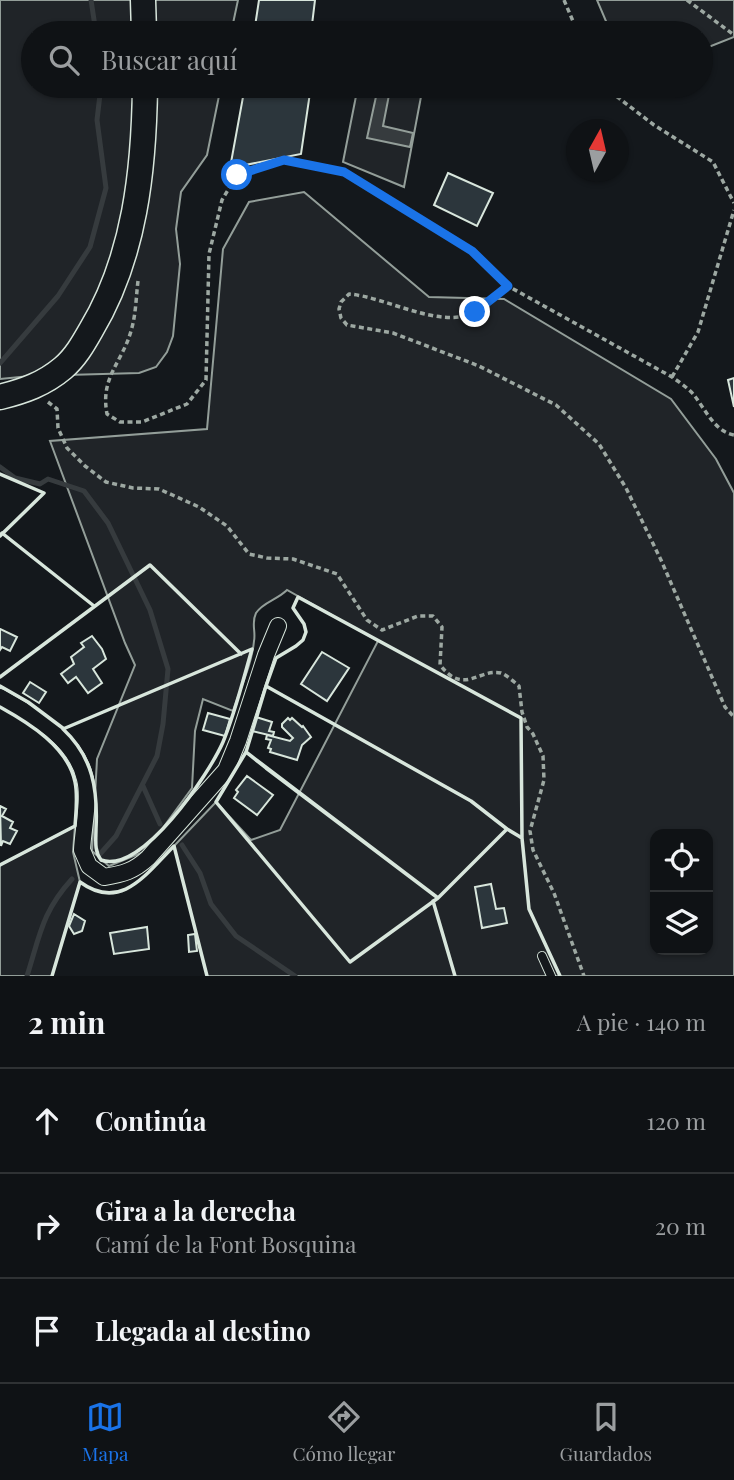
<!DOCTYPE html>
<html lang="es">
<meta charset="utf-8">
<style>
:root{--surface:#0f1215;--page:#1d2022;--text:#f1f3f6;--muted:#9b9ea0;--line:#2f3234;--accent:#1a73e8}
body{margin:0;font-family:"Playfair Display",serif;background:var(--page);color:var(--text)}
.controls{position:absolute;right:21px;bottom:21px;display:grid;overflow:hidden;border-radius:14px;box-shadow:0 2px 5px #0004}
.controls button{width:63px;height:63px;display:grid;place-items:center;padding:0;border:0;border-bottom:2px solid var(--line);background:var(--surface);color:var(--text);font:35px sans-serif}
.compass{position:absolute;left:566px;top:119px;width:63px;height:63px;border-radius:50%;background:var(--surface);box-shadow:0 2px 5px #0004;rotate:8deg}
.stop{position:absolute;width:21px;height:21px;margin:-16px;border:5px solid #1a73e8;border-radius:50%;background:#fff}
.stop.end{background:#1a73e8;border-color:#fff;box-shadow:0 2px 7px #0008}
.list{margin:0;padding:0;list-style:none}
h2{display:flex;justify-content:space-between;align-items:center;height:91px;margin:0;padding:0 28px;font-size:30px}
h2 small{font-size:23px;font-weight:400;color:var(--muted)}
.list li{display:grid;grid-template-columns:46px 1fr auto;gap:21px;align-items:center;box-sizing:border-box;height:105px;padding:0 28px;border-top:2px solid var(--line)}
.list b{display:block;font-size:26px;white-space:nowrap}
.list p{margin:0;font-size:23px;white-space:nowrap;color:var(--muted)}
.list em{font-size:23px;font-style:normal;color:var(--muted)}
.icon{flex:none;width:38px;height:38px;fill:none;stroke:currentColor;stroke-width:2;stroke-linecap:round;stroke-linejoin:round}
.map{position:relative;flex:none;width:734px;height:976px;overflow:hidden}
.search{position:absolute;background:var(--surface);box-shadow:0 2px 5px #0004;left:21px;right:21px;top:21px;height:77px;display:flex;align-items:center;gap:18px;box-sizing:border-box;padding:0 24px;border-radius:38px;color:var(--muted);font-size:26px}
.sheet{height:406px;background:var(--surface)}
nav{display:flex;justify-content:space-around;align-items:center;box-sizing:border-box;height:98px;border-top:2px solid var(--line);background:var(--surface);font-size:19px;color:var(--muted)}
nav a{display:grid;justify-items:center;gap:4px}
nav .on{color:var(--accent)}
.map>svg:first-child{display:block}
</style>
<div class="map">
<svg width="734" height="976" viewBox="0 0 734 976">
<rect width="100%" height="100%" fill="#14181c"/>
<path fill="#202428" stroke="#939e99" stroke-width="2" fill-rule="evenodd" d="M0,0H238L231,33H33V86H221L207,155L181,192L176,229L180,264L173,336L167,352L156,367L139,373L30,376L0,379Z
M597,0H734V37L701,50V33H611Z
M358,86H423L404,187L343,162Z
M304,192L429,297L504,299L671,399L716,459L734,493V976H207L174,846L216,802L251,840L280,830L378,641L287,590C277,600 263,602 256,613C251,623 256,631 254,641C252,664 240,689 233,711L203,699L195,731L192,788L146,851L109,866L92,851L97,759L135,665L125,643L50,441L207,429L223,249L249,202ZM655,834H708V950H655Z
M75,826L73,852L80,882L52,976H0V865Z"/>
<path fill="#363b3e" stroke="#939e99" stroke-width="2" d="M377,92L389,95L383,126L413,133L410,147L367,138Z"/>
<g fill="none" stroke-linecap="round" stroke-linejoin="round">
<path stroke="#363b3e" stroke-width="5" d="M91,0L96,33
M0,363L58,296L90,247L106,188L97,120L101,86
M0,467L15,478L40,484L48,479L84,491L108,523L150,610L168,669L163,724L157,756L116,836L100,854
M143,786L160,824
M182,845L200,873L211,904L236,936L295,976
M27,976C40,935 42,912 72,879"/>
</g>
<path fill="#2c363c" stroke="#d8e6dc" stroke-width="2" d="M259,0H315L311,33H254Z
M245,86H311L301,154L230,168Z
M448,173L493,193L477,226L434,205Z
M734,378V407L728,380Z
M0,629L17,637L10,651L2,647L0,650Z
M92,636L102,649L106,659L93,669L102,683L88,693L76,677L68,683L61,674L74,664L71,657L84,647L81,643Z
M322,652L349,668L327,701L301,684Z
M30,682L46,692L39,703L23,693Z
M208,713L230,719L225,736L203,730Z
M256,717L272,722L269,731L274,732L273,736L252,731Z
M288,718L290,720L292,718L302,727L303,726L311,737L302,745L297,760L270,752L271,749L268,748L271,740L266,739L267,735L290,741L293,738L282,727V724Z
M247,776L273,795L257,815L234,798L238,792L236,790Z
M0,806L6,809L2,816L13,822L10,828L17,831L10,844L3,841L1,846Z
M491,884L496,909L504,908L507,923L482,928L475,887Z
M74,914L85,921L82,931L74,934L69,926Z
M147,927L149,949L114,954L110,933Z
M195,934L197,951L189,952L188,935Z"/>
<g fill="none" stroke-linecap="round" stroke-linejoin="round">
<g stroke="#d8e6dc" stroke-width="10">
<path id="service" d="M542,956L551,976"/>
</g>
<g stroke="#d8e6dc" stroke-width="18">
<path id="minor" d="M0,697C33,716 76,738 85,779C90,799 83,829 82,850L89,866L104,877C123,874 134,871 148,858L226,770L238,741L266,655L278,626"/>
</g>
<g stroke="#d8e6dc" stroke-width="27">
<path id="primary" d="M143,0L144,33
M0,397C24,391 44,384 63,368C75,358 83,344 91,330C135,257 144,169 145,86"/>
</g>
<path stroke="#9da8a2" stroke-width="3.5" stroke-dasharray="5 3.5" stroke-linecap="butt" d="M564,0L578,33
M687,0L734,35
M603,86L654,125L713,162L734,203
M138,281C136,297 136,315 131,331C122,363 100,377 107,414L120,422H142L187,404L206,380L209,254L222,200L237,175L284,161L344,172L472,251L508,286L672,377C679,382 688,388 694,395C705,409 715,432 734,435
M508,286C497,295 486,307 473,313C439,329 386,297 349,294L341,302L339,309L341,318L347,325L393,333L479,366L556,405L599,444L626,488L661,560L725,707L734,717
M672,377L698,332L734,210
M48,402L57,409L58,428L67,448L85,466L106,482L133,488L159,489L199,507L227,526L249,554L267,558L293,559L337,574L367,620L382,630L418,616H433L442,627L440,665C464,696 479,668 501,673C507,675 514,682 519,686L522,712L527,727L533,734L543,756L544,780L530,831L533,850L554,893L584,976"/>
<use href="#service" stroke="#14181c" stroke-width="8"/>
<use href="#minor" stroke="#14181c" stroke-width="16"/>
<use href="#primary" stroke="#14181c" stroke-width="24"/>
<path stroke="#d8e6dc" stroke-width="3.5" d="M0,474L44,493L0,536
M0,536L2,533L94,606
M298,597L521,718L522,838L507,829L471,801L266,686L276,658L296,646L303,640L306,632L304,624L293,608Z
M252,649C243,680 235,713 223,742C209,774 142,875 101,860C94,851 96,840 96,829C98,790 93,757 63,729Z
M0,677L150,565L241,654
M0,686L28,702L64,729
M266,686L471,801L507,829L438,898L246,752Z
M0,707C29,723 68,747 75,782C78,796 76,812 75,826L0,865
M246,752L266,768L438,898L350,962L216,802Z
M520,837L522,838L529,909L560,976
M435,900L433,901L455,976
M52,976L80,882C121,912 146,874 174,846L207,976"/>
</g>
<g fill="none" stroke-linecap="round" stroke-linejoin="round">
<path stroke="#1a73e8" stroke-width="9" d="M237,175L284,160L344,172L472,251L508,286L475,312"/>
</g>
</svg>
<div class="controls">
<button><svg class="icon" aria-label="locate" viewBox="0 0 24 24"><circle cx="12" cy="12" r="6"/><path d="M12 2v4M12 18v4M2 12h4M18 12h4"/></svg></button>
<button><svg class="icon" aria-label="layers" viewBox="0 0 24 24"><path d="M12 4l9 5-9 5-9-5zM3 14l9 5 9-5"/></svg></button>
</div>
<svg class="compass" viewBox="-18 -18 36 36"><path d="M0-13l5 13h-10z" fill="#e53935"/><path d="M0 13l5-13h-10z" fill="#9b9ea0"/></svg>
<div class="stop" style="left:237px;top:175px"></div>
<div class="stop end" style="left:475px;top:312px"></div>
<div class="search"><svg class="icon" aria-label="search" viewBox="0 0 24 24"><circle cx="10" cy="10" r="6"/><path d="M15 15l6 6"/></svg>Buscar aquí</div>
</div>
<section class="sheet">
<h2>2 min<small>A pie · 140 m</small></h2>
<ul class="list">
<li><svg class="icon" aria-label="ahead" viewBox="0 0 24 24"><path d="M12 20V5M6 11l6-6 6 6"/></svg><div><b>Continúa</b></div><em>120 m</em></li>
<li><svg class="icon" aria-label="right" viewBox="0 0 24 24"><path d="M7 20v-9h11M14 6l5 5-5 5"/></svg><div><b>Gira a la derecha</b><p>Camí de la Font Bosquina</p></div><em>20 m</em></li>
<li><svg class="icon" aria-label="arrive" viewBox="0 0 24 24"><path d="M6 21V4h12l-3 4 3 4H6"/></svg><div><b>Llegada al destino</b></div></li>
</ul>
</section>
<nav>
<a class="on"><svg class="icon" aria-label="map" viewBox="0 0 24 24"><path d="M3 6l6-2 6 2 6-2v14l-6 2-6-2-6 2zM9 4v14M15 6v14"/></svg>Mapa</a>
<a><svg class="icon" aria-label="directions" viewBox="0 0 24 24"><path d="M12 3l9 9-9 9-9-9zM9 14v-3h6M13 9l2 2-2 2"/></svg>Cómo llegar</a>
<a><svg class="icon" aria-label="saved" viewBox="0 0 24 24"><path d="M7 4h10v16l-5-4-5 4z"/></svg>Guardados</a>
</nav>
